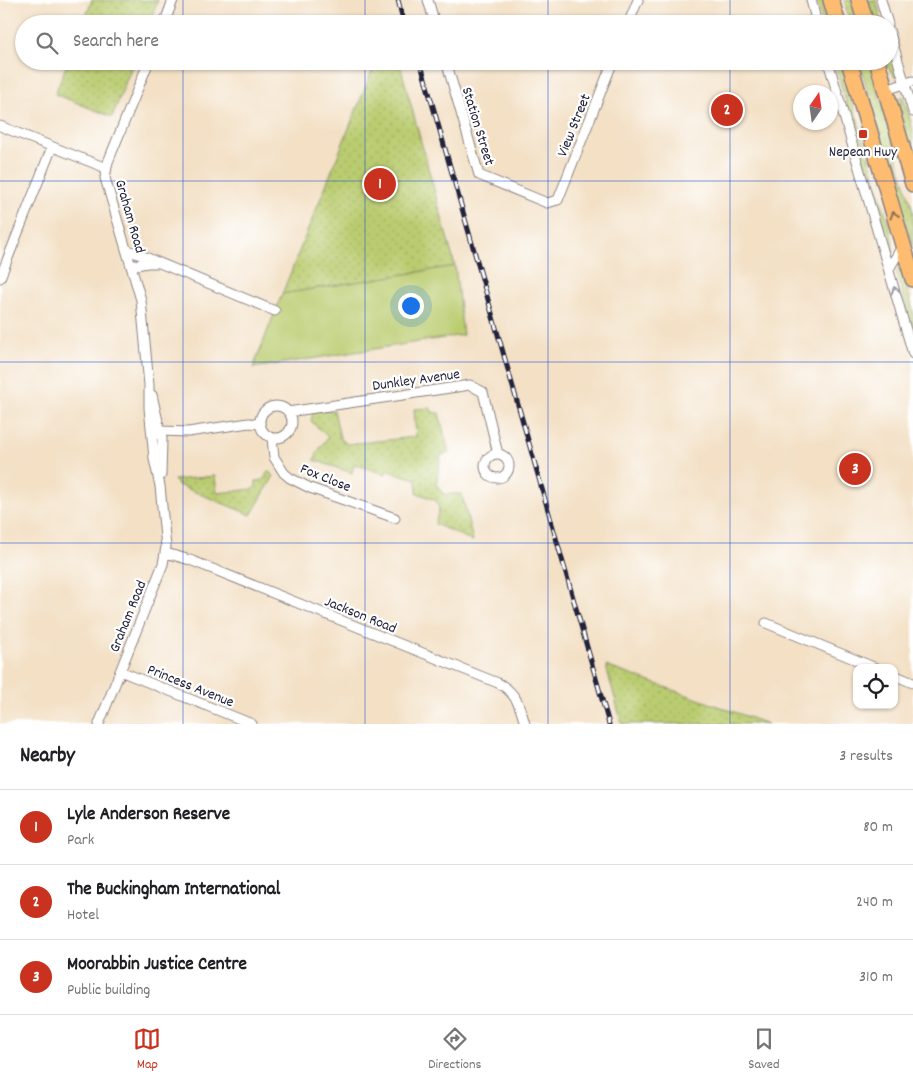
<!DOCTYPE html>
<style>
:root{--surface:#fff;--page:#f6f6f6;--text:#202124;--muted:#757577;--line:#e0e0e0;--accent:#c8321e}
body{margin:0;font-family:Dekko,sans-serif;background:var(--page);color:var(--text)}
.controls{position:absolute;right:15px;bottom:15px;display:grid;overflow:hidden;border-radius:10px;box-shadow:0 1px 4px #0004}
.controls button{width:45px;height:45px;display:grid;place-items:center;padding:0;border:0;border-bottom:1px solid var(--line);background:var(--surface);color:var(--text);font:25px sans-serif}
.compass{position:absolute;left:793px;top:85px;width:45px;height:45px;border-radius:50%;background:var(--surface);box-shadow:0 1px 4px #0004;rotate:13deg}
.you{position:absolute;left:410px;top:305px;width:18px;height:18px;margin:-12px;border:4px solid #fff;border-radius:50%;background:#1a73e8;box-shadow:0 0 0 8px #1a73e833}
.badge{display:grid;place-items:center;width:32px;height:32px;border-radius:50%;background:var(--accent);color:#fff;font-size:16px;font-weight:700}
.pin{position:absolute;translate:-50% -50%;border:2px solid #fff;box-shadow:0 1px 5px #0006}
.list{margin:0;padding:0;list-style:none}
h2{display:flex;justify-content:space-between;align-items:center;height:65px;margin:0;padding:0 20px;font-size:21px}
h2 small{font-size:16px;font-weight:400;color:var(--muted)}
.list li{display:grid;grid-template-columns:32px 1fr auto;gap:15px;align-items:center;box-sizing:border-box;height:75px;padding:0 20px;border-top:1px solid var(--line)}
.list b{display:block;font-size:19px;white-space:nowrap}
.list p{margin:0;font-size:16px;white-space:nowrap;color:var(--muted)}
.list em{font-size:16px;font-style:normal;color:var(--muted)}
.icon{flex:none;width:28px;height:28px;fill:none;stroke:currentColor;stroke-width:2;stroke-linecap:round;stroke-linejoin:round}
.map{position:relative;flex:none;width:913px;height:724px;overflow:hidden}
.search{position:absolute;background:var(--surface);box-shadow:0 1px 4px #0004;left:15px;right:15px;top:15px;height:55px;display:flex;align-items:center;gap:12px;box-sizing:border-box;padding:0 18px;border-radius:28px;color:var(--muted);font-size:19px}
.sheet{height:290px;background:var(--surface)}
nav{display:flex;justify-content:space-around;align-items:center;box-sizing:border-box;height:70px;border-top:1px solid var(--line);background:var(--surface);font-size:14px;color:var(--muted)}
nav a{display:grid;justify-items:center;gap:2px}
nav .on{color:var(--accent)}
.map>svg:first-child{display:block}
</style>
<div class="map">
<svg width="913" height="724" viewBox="0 0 913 724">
<defs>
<pattern id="grass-dots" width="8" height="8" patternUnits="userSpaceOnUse" patternTransform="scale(1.25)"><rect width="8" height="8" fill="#bacc6f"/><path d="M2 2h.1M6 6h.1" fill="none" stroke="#a0af61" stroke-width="1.8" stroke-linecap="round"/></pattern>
</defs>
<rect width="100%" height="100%" fill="#fff"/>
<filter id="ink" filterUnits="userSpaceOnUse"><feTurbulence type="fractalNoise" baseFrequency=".02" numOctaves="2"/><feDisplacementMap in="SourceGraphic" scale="10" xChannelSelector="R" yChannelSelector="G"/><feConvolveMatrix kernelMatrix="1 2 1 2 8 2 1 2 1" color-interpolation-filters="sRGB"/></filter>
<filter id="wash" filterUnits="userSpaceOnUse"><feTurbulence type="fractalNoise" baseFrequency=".0096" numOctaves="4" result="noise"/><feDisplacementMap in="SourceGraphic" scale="20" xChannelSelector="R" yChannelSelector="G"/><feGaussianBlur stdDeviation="1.12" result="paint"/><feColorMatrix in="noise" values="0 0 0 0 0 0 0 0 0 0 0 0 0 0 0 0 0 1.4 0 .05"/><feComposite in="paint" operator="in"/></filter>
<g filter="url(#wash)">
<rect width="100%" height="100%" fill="#f3e0c5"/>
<path fill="url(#grass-dots)" stroke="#6e7755" d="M92,0H158L149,24H83Z
M816,0H822L829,24H823Z
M844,0H851L858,24H850Z
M868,0H876L883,24H875Z
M889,47L897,76L895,77L887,66L886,61H889Z
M68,61H134L112,117L55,94Z
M376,61H399L455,266L282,294Z
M834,61H840L889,225L893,242V255L888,245Z
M859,61H869L913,211V248Z
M903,96L913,129V157L899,108L900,98Z
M899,262L913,310V331L897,276Z
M430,408L434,413H439L449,453L441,455L436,484L443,494H462L473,541L435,524L439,509L436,500L417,493L416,479L387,471L385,474L354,464L352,473L314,460L318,451L328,437L311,421L313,412L334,410L340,438L347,444L416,437L414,409Z
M268,471L274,476L251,515L178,485L174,480L215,476L217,493L253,489L256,486V481C269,479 263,478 268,471Z
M606,666L768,724H622Z"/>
<path fill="#bacc6f" stroke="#6e7755" d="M455,266L463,335L253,368L282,294Z"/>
</g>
<g filter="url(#ink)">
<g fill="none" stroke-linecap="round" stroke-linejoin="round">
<g stroke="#8a8180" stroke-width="11">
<path id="minor" d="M428,0L435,24
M811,0L817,24
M881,0L888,24
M164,24L173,0
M628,24L638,0
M889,30L913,112
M446,61L479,175L547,203L558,200L613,61
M828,61L913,354
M886,90L913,81
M0,126L106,168
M126,249L275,311
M131,266L147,263H156
M889,269L903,245
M0,278L52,147
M152,395L162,439L161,475
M260 422a16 16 0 1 1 32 0a16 16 0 1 1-32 0Z
M288,412L470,385L483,392L498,454
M152,437L161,431L188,432L249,423L260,424
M272,438L274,457L284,473L290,478L310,488L395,518
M485 466a12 12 0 1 1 24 0a12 12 0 1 1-24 0Z
M166,553L190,560L498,683C516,692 520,706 525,724
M766,623L876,668
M120,671L252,724
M894,675L913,683
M99,724L163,564L166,547L160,486L154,459L152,437L149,408V385L141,300L105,178L108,162L149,61"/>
</g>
<g stroke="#8a8180" stroke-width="18">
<path id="trunk" d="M831,0L838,24
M859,0L866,24
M849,61L913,279
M877,61L913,184"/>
</g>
<use href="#minor" stroke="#fff" stroke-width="9"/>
<use href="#trunk" stroke="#fdbc70" stroke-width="15"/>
<g stroke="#22223b" stroke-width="5">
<path id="rail" d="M398,0L404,24
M420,61L609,724"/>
</g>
<use href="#rail" stroke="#fff" stroke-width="3" stroke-dasharray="9" stroke-linecap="butt"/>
</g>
<defs><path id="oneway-chevron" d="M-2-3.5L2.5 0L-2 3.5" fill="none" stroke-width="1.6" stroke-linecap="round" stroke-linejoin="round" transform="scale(1.25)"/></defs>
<use stroke="#906f56" href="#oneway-chevron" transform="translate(894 215) rotate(-106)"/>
<use stroke="#9c9ca7" href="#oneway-chevron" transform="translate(895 290) rotate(-106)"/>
</g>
<path fill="none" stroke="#1d4ed8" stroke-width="1" stroke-opacity="0.55" d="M183,0V24M365,0V24M548,0V24M730,0V24M183,61V724M365,61V724M548,61V724M730,61V724M0,181H913M0,362H913M0,543H913"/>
<rect fill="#c8321e" stroke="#fff" stroke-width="2" x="858" y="129" width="10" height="10" rx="2.5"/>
<g text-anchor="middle" stroke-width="4.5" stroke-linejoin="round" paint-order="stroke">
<g font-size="15" fill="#22223b" stroke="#fff">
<text transform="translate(573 125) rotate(-68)" y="5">View Street</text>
<text transform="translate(479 126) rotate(73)" y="5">Station Street</text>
<text transform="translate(131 216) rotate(74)" y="5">Graham Road</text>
<text transform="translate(416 379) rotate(-8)" y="5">Dunkley Avenue</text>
<text transform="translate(326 477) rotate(22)" y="5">Fox Close</text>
<text transform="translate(361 614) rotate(22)" y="5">Jackson Road</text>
<text transform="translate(127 616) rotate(-68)" y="5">Graham Road</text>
<text transform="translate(191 685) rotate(22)" y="5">Princess Avenue</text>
</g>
<g font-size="15" fill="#22223b" stroke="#fff">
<text x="863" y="156">Nepean Hwy</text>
</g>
</g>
</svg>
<div class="controls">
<button><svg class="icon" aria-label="locate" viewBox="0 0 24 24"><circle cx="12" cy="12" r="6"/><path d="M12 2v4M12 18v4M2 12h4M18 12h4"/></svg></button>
</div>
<svg class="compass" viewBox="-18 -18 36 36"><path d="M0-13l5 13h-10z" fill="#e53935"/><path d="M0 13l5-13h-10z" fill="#757577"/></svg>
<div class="you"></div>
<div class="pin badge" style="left:380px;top:184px">1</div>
<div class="pin badge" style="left:727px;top:110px">2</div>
<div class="pin badge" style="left:855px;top:469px">3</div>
<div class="search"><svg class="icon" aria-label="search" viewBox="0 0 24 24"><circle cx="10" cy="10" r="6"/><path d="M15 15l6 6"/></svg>Search here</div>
</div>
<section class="sheet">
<h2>Nearby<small>3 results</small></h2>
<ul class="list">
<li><span class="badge">1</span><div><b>Lyle Anderson Reserve</b><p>Park</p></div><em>80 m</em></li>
<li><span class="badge">2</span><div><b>The Buckingham International</b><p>Hotel</p></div><em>240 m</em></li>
<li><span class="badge">3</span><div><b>Moorabbin Justice Centre</b><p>Public building</p></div><em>310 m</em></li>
</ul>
</section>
<nav>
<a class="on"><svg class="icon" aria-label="map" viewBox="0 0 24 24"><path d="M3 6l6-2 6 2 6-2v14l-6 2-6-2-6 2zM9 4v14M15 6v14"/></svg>Map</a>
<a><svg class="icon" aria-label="directions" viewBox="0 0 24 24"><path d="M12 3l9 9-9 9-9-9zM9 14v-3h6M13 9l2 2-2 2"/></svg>Directions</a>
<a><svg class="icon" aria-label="saved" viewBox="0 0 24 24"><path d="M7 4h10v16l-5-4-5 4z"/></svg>Saved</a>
</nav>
